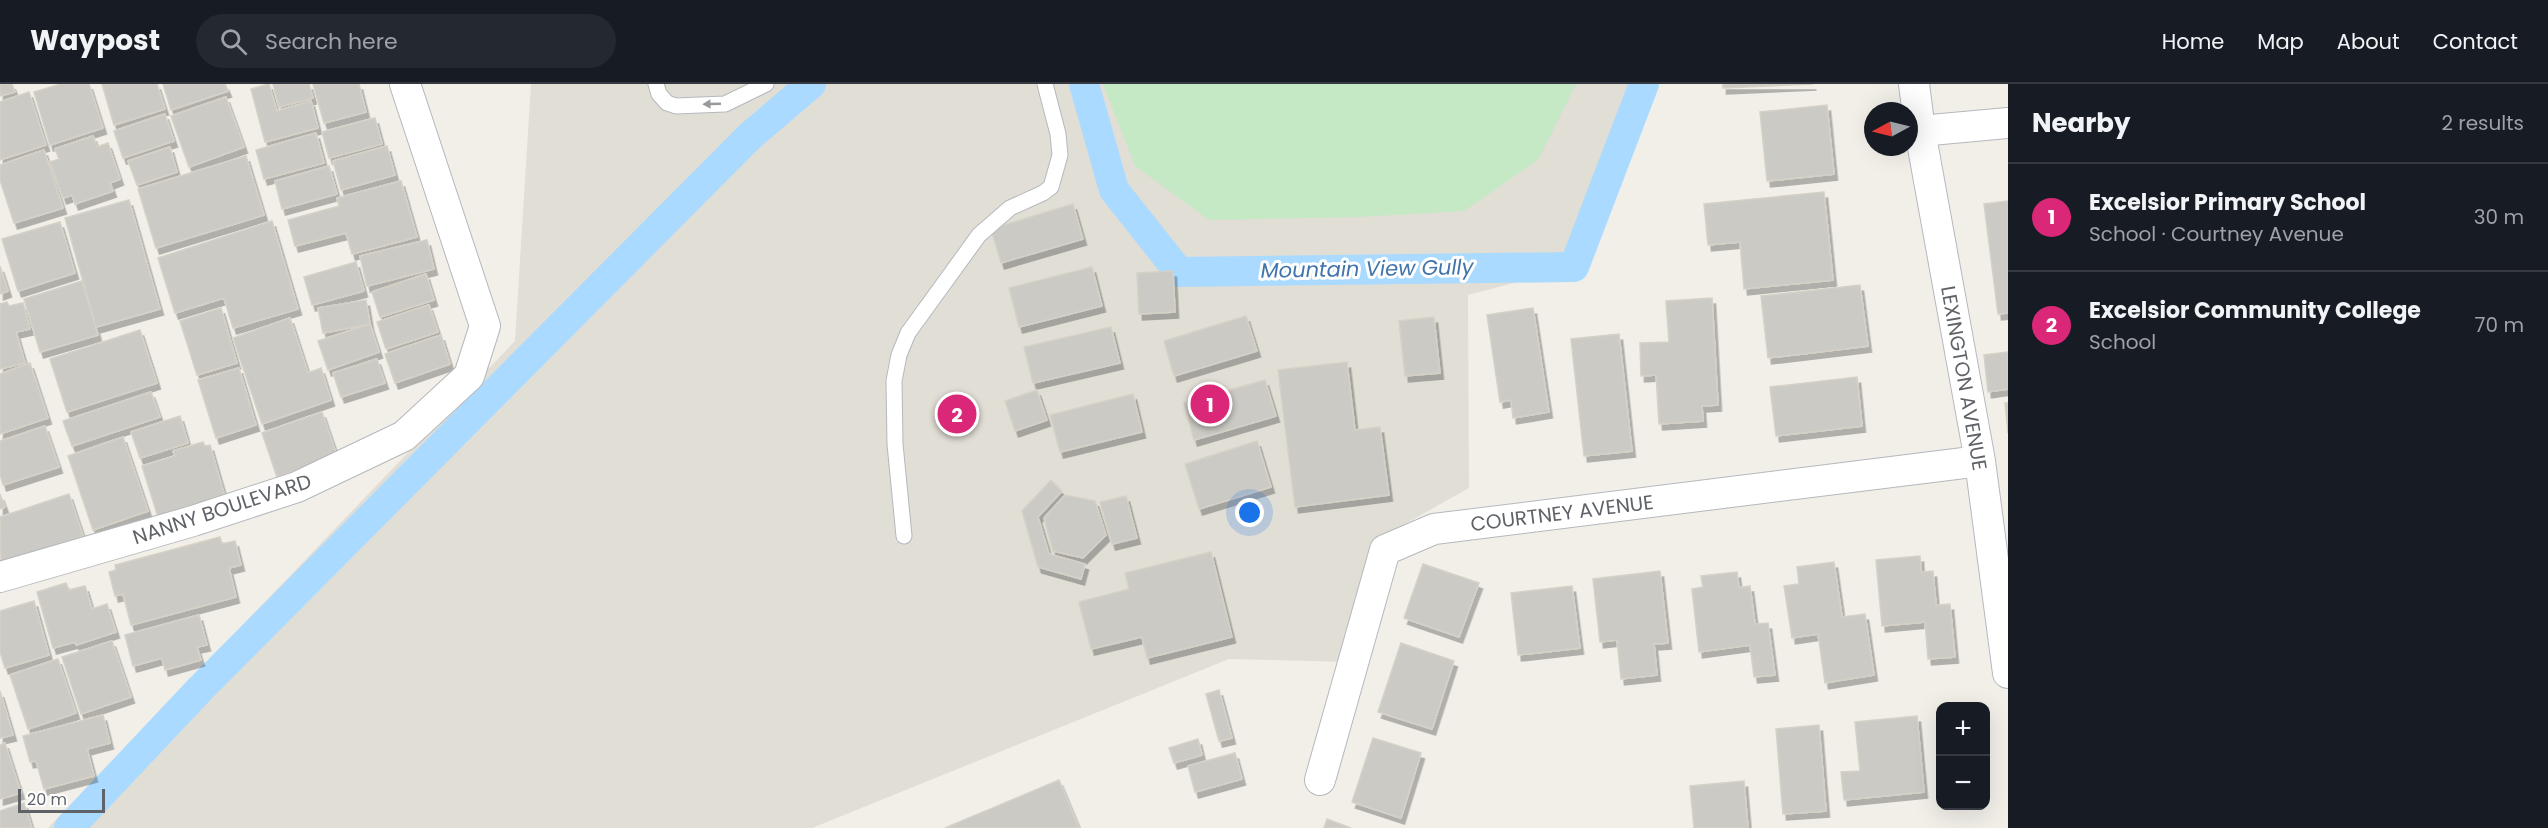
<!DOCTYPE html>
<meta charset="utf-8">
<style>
:root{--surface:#171b24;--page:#242831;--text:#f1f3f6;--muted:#9ea1a6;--line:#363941;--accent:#db2777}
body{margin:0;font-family:Poppins,sans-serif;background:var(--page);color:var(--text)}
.controls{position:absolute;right:18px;bottom:18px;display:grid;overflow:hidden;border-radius:12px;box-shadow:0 6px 24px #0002}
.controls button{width:54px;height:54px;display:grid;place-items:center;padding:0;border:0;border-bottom:2px solid var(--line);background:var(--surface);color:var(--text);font:30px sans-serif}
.compass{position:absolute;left:1864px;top:18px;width:54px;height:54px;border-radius:50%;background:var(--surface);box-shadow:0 6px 24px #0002;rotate:263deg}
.scale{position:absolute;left:18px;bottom:15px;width:87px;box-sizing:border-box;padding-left:6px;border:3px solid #5f6368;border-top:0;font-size:16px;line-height:21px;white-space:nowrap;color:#5f6368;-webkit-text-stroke:4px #fff;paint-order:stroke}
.you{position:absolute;left:1250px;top:429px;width:21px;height:21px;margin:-15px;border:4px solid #fff;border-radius:50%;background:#1a73e8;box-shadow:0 0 0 9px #1a73e833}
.badge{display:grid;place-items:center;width:39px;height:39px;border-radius:50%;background:var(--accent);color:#fff;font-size:20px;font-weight:700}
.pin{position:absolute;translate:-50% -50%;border:3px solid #fff;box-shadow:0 2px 6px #0006}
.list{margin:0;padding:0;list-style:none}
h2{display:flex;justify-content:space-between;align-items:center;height:78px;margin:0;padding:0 24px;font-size:26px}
h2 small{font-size:20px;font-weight:400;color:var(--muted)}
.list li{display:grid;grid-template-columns:39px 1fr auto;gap:18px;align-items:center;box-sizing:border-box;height:108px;padding:0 24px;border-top:2px solid var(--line)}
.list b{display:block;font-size:22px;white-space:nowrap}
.list p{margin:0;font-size:20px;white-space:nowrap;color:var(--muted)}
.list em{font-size:20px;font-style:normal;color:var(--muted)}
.icon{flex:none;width:33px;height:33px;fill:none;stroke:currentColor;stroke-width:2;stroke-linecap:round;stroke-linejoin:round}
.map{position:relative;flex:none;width:2008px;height:744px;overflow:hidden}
header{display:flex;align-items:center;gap:36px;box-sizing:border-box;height:84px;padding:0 30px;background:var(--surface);border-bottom:2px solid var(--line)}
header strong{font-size:28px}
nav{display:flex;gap:33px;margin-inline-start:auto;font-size:21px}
.search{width:420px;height:54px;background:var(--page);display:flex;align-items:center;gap:15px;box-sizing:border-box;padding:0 21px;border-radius:33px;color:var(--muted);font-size:22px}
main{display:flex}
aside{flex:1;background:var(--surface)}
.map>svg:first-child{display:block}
</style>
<header>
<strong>Waypost</strong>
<div class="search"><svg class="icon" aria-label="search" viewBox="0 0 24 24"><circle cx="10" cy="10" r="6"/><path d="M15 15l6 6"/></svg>Search here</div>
<nav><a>Home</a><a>Map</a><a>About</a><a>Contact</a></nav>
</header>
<main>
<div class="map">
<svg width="2008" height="744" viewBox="0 0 2008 744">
<defs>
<filter id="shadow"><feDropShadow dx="3.5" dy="6" stdDeviation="0" flood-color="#0004"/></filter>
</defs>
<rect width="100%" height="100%" fill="#f1efe8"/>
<path fill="#e1ded6" d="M531,0H1644L1574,183L1468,211L1469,404L1380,454L1349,578L1229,575L812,744H48L515,257Z"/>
<path fill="#c5e8c5" d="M1103,0H1576L1538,76L1464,127L1358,133L1209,136L1135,82Z"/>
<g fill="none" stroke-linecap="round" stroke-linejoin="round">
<path stroke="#aadaff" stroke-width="30" d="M1084,0L1114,106L1179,188L1574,183L1644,0
M69,744L202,603L749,53L811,0"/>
</g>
<path fill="#cccac5" stroke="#d6d1c6" stroke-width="1.5" filter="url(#shadow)" d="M0,0H12L15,8L0,12Z
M61,0H89L103,44L50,61L34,8Z
M102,0H157L165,25L114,41Z
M163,0H225L228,7L171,26Z
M269,0L277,27L311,17L318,44L265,58L251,5Z
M273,0H309L313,14L279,23Z
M313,0H359L366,28L324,39Z
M1723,0H1813L1723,4Z
M29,8L46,61L0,76V18Z
M226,13L244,63L189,83L171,32Z
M1827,21L1834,90L1767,97L1760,28Z
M165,30L174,57L123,74L114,47Z
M375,34L382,60L329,74L322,48Z
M316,49L324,79L264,95L256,66Z
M93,52L97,63L108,59L120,95L110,99L113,107L75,120L72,111L63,114L50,78L59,75L55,65Z
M387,62L395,91L341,106L333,77Z
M170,63L177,88L137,101L128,77Z
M44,66L63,124L14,139L0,96V81Z
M246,72L264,131L156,164L138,105Z
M329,82L337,110L282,125L275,97Z
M401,97L417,153L352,170L346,149L295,162L288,136L339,122L337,114Z
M1824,108L1833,196L1744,205L1740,158L1708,161L1704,120Z
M129,116L160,225L96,243L65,134Z
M2008,117V229L1998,230L1984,120Z
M1073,120L1083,155L1001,179L991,145Z
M272,137L298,225L233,244L224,214L175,229L158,174Z
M60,138L75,189L18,207L2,155Z
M427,156L434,185L367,202L360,172Z
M356,178L364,207L312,221L304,193Z
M0,182L8,207L0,210Z
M1092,183L1102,222L1019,243L1009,204Z
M1173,187L1175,228L1139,230L1137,189Z
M426,190L434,216L380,233L372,208Z
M82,197L98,251L40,268L24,215Z
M1860,201L1868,262L1768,274L1761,212Z
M1712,214L1718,321L1702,322L1703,337L1659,340L1656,291L1641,292L1640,259L1669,258L1666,217Z
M366,216L370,240L323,249L318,224Z
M7,218L9,222L23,219L30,245L16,248L25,279L0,285V220Z
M429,221L438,248L386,265L377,238Z
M221,224L237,279L197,291L180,237Z
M1533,224L1549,328L1513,334L1511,316L1500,318L1487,231Z
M1246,232L1257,267L1174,292L1164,257Z
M1434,233L1440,289L1405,292L1399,237Z
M290,234L308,289L321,284L331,316L262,340L233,254Z
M370,240L379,268L328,286L318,257Z
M1111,243L1120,279L1033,299L1024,263Z
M140,246L157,299L67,328L50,275Z
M1619,250L1632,367L1584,372L1571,255Z
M441,251L450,280L395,299L385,270Z
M2008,268V305L1988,308L1984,271Z
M377,275L385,299L341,313L333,289Z
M1347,278L1355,346L1380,343L1389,411L1295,423L1278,286Z
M30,279L48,334L0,350V290Z
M239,284L256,341L216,354L198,296Z
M1857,293L1862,342L1776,352L1770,303Z
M1265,296L1276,332L1194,356L1184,319Z
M1037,306L1047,336L1015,347L1005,317Z
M151,308L160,333L72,362L63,337Z
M1133,310L1142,348L1060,368L1050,331Z
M2005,319H2008V349Z
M322,328L337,372L277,393L262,349Z
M180,332L188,359L140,374L131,348Z
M45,342L59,383L3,401L0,390V357Z
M123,353L148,427L93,446L68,372Z
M1257,357L1271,403L1199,425L1185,380Z
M203,358L205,362L210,361L225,413L158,433L142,382L175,372L173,367Z
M1051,396L1062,407L1038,433L1049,470L1085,480L1081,495L1038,483L1022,427Z
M0,410L5,423L0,425Z
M69,410L83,452L1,479L0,433Z
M1065,411L1095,417L1106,451L1083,474L1053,467L1044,434Z
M1126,412L1137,454L1112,460L1100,418Z
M220,453L222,460L235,457L241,481L229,484L236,513L131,541L123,510L115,512L109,488L116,486L115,481Z
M1211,468L1232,553L1147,574L1142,553L1091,565L1079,518L1129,505L1125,489Z
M1920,472L1921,488L1933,487L1936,521L1950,520L1955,573L1928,575L1925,538L1882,542L1876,476Z
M1834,478L1842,533L1865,530L1874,591L1825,599L1818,550L1792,554L1784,502L1799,500L1797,483Z
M1423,480L1479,499L1459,553L1404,534Z
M1660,487L1668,559L1654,560L1657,591L1621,595L1617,556L1600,558L1593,495Z
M1737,488L1739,504L1750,502L1755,540L1768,539L1775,591L1754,593L1750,561L1699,568L1692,505L1703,503L1701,492Z
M66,499L69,506L85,502L92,525L107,520L116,548L76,561L75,558L53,564L37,508Z
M1572,502L1580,564L1518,571L1511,509Z
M34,517L49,571L5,584L0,568V527Z
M199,531L207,561L197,563L201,576L165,586L162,574L133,582L125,551Z
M112,557L131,613L81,630L62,573Z
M1401,559L1454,577L1432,645L1378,628Z
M58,575L76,629L28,645L10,591Z
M1219,606L1232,654L1219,657L1206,610Z
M0,607L13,651L0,654Z
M103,631L110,659L87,665L94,692L44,705L36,677L30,678L23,652Z
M1917,632L1924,708L1844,716L1841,688L1860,687L1855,638Z
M1819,641L1826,727L1783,730L1776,645Z
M1373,654L1421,669L1401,734L1352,718Z
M1198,655L1202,671L1174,679L1169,664Z
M5,659L21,709L0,715V661Z
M1235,669L1242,695L1195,708L1188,682Z
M1059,696L1079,744H945Z
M1744,697L1748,744H1694L1690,702Z
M24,719L32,744H0V727Z
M1327,735L1351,744H1324Z"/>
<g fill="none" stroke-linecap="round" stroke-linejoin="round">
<g stroke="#b5b8bc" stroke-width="17">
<path id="lane" d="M656,0L659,10L667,19L676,22L725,20L766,0
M904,452L895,360L894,297L899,271L908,249L979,151L1010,124L1043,109L1051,103L1060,71L1058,50L1045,0"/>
</g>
<g stroke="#b5b8bc" stroke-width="32">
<path id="street" d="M1914,0L1920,47L1980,377L2008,589
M1920,47L2008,39
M0,493L193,437L297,403L404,352L469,292L485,242L405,0
M1320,696L1385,466L1434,445L1980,377"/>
</g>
<use href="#lane" stroke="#fff" stroke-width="15"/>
<use href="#street" stroke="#fff" stroke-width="30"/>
</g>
<defs><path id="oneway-solid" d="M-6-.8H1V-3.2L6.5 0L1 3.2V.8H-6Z" transform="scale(1.5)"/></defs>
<use fill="#979a9d" href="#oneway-solid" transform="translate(712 20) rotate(178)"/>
<g text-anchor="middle" stroke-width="6" stroke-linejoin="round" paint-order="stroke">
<g font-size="20" fill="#5f6368" stroke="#fff">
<text transform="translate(1964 294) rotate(80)" y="7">LEXINGTON AVENUE</text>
<text transform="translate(222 425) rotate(-18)" y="7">NANNY BOULEVARD</text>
<text transform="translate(1562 429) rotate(-7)" y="7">COURTNEY AVENUE</text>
</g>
<g font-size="21" font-style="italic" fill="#4174aa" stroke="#fff">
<text transform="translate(1367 185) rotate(-1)" y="7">Mountain View Gully</text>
</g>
</g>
</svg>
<div class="controls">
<button>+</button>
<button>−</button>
</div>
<svg class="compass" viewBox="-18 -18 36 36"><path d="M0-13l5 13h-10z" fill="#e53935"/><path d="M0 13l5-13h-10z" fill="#9ea1a6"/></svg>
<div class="scale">20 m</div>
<div class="you"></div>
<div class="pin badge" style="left:1210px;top:320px">1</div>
<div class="pin badge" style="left:957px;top:330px">2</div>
</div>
<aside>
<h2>Nearby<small>2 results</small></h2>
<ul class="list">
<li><span class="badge">1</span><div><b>Excelsior Primary School</b><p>School · Courtney Avenue</p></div><em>30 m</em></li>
<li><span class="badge">2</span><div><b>Excelsior Community College</b><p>School</p></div><em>70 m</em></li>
</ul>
</aside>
</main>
